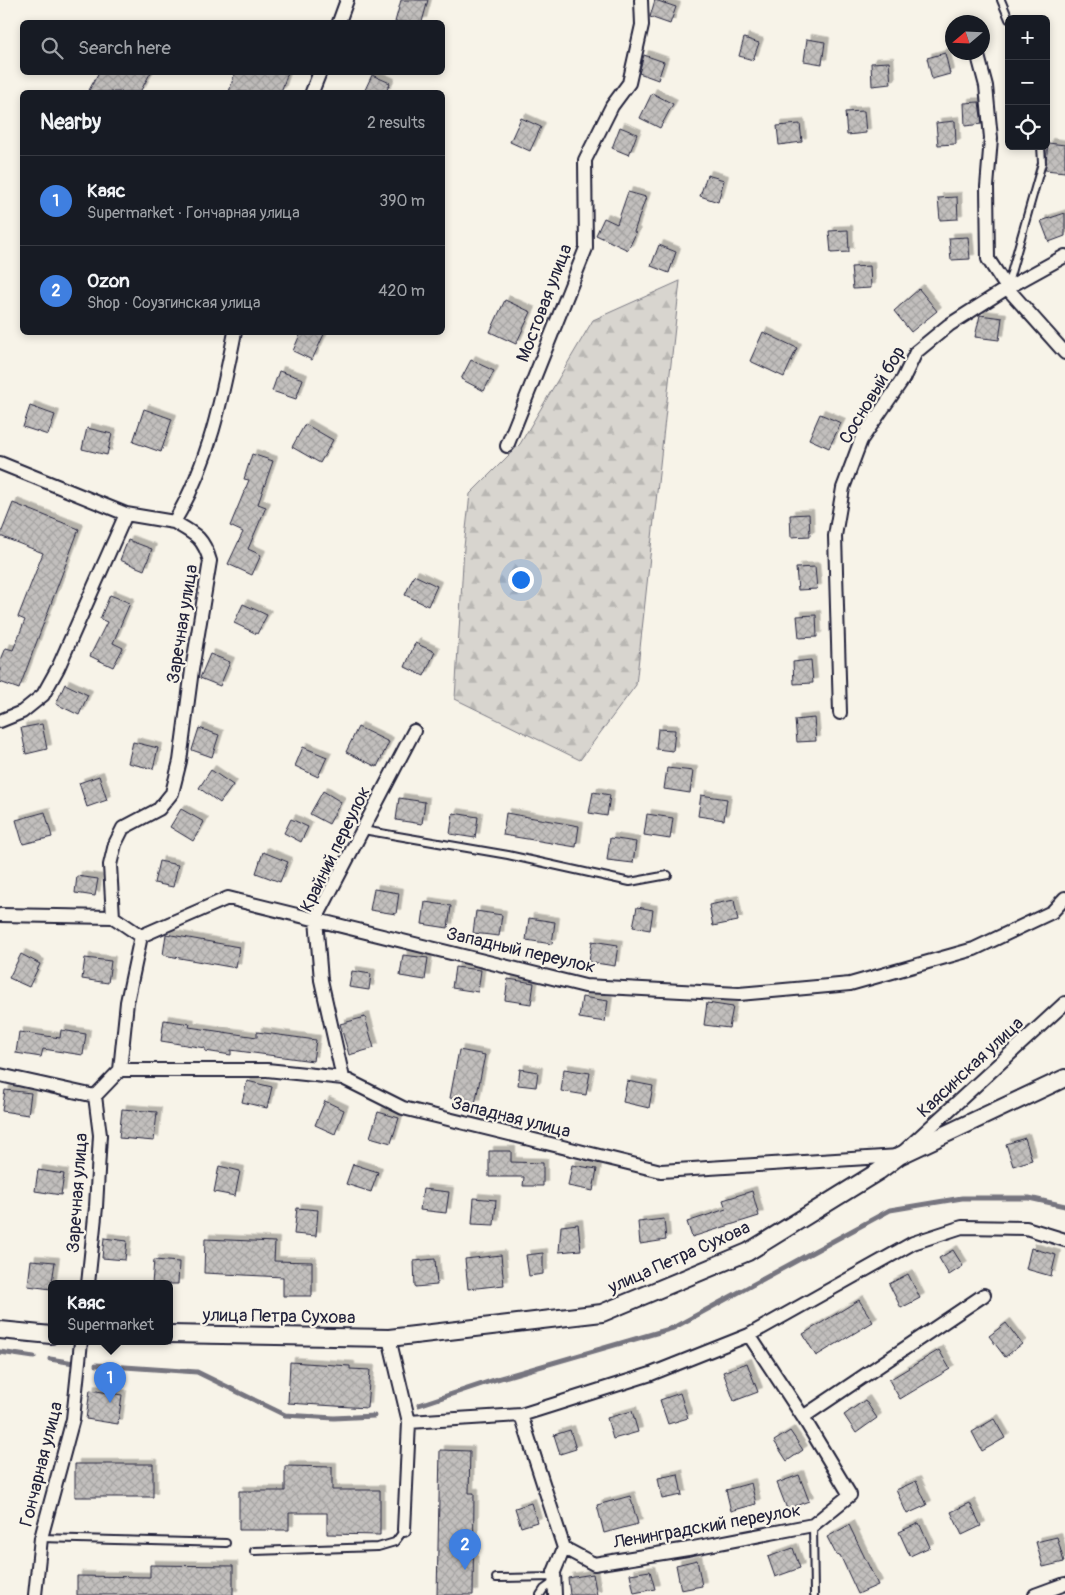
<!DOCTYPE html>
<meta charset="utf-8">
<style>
:root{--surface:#171b24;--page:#242831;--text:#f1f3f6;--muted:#9ea1a6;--line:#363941;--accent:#1f6fb2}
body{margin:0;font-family:Pangolin,sans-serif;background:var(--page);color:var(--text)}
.controls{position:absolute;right:15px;top:15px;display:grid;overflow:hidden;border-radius:8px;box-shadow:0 2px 8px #0003}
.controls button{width:45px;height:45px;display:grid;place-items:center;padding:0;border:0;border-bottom:1px solid var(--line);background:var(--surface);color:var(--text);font:25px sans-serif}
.compass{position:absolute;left:945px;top:15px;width:45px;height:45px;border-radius:50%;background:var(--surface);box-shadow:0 2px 8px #0003;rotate:251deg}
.you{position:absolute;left:520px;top:579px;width:18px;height:18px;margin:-12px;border:4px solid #fff;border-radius:50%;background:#1a73e8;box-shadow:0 0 0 8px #1a73e833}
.badge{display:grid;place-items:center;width:32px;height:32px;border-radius:50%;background:var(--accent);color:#fff;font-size:16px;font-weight:700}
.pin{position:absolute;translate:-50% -41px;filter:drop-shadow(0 1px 2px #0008)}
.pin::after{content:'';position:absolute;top:26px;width:18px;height:15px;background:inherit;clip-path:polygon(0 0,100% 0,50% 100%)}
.popup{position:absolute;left:48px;top:1280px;width:125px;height:65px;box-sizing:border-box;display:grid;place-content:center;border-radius:8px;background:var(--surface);filter:drop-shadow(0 1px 4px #0005);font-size:16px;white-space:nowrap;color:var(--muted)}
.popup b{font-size:19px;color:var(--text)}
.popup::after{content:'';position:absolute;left:50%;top:100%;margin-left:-10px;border:10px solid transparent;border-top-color:var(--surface)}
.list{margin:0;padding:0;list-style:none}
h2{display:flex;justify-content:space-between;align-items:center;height:65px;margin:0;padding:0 20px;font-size:21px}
h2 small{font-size:16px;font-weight:400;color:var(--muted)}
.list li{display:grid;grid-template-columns:32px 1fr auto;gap:15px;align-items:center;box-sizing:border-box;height:90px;padding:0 20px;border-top:1px solid var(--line)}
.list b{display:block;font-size:19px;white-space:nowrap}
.list p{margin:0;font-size:16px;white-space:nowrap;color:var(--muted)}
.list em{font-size:16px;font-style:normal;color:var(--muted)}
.icon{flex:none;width:28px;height:28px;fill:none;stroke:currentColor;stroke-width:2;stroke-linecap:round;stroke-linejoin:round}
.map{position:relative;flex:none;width:1065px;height:1595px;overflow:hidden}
.search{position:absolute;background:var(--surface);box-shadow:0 2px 8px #0003;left:20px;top:20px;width:425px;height:55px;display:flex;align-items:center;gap:12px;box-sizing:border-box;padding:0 18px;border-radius:8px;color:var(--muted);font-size:19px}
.panel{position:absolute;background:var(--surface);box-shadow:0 2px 8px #0003;left:20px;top:90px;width:425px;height:245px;border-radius:8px}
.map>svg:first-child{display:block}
</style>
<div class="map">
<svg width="1065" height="1595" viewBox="0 0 1065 1595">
<defs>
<pattern id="forest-firs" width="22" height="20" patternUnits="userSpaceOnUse" patternTransform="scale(1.25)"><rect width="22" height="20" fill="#d8d5cf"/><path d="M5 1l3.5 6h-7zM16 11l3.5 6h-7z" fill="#b9b7b3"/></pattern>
<pattern id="building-cross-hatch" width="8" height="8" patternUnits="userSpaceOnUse" patternTransform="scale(1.25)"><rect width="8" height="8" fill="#c2bfbd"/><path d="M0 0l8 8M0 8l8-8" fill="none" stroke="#a6a4a3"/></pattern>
<filter id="shadow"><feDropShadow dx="4.5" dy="-4.5" stdDeviation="0" flood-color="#0004"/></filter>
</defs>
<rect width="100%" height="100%" fill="#f7f3e8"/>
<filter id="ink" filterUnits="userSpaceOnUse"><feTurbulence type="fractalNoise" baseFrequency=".02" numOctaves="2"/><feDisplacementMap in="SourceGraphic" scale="10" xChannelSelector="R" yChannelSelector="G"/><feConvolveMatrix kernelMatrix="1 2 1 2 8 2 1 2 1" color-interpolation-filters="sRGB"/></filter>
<g filter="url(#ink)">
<path fill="url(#forest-firs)" stroke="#7d7c85" d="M680,281L636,685L580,760L455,699L464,547L470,494L520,444L593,320Z"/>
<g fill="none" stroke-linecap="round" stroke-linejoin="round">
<path stroke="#76747f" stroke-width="5" d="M0,1352L34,1357
M50,1359L74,1363
M96,1365L197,1372L285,1415L334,1418L374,1416
M419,1405L497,1379L673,1328L890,1210L962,1198H1029L1065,1206"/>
</g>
<path fill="url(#building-cross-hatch)" stroke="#22223b" filter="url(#shadow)" d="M401,0H428L422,22H395Z
M655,0L676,7L670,24L650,17Z
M744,38L759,43L753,60L739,56Z
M807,39L825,42L822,64L804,61Z
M945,53L950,74L932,79L927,58Z
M644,55L664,62L658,80L639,73Z
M889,62L891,84L872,86L871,63Z
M99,72H151L140,92H88Z
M235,72H288L281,92H229Z
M372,75L390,83L386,92H364Z
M652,93L673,104L660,128L640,118Z
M979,102L982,124L965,126L964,103Z
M864,111L866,133L847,135L845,112Z
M521,118L541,127L530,151L510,142Z
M955,121L956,144L938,145L936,123Z
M800,124L802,142L779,145L777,126Z
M620,127L637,134L629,155L612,148Z
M1048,143L1065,145V172L1045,170Z
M707,175L724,180L718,202L700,196Z
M628,192L646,197L634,232L636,233L628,250L596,235L604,218L617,224Z
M957,197L958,219L940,220L938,198Z
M1065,213V236L1049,242L1041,221Z
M848,230L849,252L831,253L829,231Z
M968,237L970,259L951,260L949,238Z
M659,245L676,252L669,273L651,266Z
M870,266L871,288L853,289L851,267Z
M919,289L937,311L911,332L894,311Z
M505,300L531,312L516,344L490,332Z
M980,315L1002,318L999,340L975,337Z
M301,332H325L312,360L293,351Z
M763,332L797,348L784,377L750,361Z
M471,360L494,371L484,391L461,379Z
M279,371L303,379L296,399L272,391Z
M30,406L55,415L48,435L23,427Z
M144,409L172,419L161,452L133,442Z
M820,414L841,423L829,448L809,439Z
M305,424L333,440L320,463L292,447Z
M87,428L112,434L107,455L82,449Z
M252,454L273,461L258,504L266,507L248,549L261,555L252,575L228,564L243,532L230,526L249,480L244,479Z
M13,503L79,529L19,689L0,682V662L6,648L13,650L25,620L18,617L43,553L0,536Z
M809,514L810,536L791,537L790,515Z
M128,540L152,549L144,570L120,560Z
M815,567L817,589L798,590L796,568Z
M414,575L437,586L428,606L405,595Z
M110,595L130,603L113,643L123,648L113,667L90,656L107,622L100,619Z
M243,604L267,615L257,634L234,623Z
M816,615L817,637L799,638L797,616Z
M415,643L435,652L424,676L405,667Z
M210,654L230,662L220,686L200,678Z
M811,660L813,683L794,684L793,662Z
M65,684L88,695L79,715L56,704Z
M814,718L816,741L797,742L795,720Z
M42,724L47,749L26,754L21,728Z
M358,727L389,742L377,767L346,752Z
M199,728L219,735L212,757L192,750Z
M658,729L675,730L673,751L656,749Z
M133,742L158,748L153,769L128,763Z
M303,747L327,757L318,777L295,766Z
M667,768L693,771L690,793L664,789Z
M211,770L233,785L220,803L199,788Z
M99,776L107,800L87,807L79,783Z
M323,791L341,802L329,824L310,814Z
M593,792L610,795L607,816L589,813Z
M701,795L727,799L724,820L698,816Z
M399,798L425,802L422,824L396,820Z
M181,809L204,822L193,841L170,827Z
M45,812L52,837L23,844L16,820Z
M453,813L478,817L475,838L450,834Z
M506,813L579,826L576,847L503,835Z
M647,814L673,818L670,839L644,835Z
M291,819L308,827L301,842L284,833Z
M610,838L636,842L633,863L607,860Z
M263,852L288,862L280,882L256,873Z
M159,861L178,865L173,887L154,883Z
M77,876L98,879L95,896L75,893Z
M374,889L399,893L396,914L370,910Z
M734,900L738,921L713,926L709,905Z
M425,902L451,906L448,928L422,924Z
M637,907L653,910L650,930L633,927Z
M476,911L502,915L499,936L473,933Z
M529,918L555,922L552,944L526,940Z
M166,934L239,947L236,968L163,955Z
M592,941L618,945L615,966L589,962Z
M21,954L40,964L29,987L9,978Z
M403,955L428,958L425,980L400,976Z
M85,958L111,961L108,983L82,979Z
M455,967L481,970L478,992L452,988Z
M352,971L371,974L369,990L349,987Z
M508,979L534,983L531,1004L505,1000Z
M582,997L608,1001L605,1022L579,1018Z
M707,1003L733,1007L729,1028L704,1025Z
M365,1017L374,1048L349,1055L340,1024Z
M164,1020L190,1024L189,1027L257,1037V1032L316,1040L313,1061L231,1050V1055L205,1051V1048L161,1041Z
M61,1030L86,1034L83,1055L43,1049L41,1057L16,1053L19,1032L60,1038Z
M459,1050L485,1055L475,1104L450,1098Z
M520,1069L538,1072L536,1087L518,1085Z
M564,1069L590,1073L586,1095L561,1091Z
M247,1081L272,1087L267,1108L242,1102Z
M627,1081L653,1086L649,1108L623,1102Z
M5,1090L31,1093L28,1115L2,1111Z
M325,1101L344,1110L335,1134L315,1125Z
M122,1109L157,1112L154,1141L119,1138Z
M378,1112L399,1118L391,1143L370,1137Z
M1025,1138L1032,1160L1013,1166L1006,1144Z
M489,1151H511V1162L543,1163V1186H523L524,1177H489Z
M353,1164L378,1172L371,1192L346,1184Z
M572,1165L597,1169L593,1191L568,1186Z
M219,1166L240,1171L235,1196L214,1192Z
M38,1170L64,1174L61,1195L35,1191Z
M423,1189L449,1192L446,1213L420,1210Z
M752,1191L759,1216L692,1237L687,1222L726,1209L723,1200Z
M474,1198L496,1200L494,1225L472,1224Z
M297,1208L318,1210L316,1236L294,1234Z
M664,1219L666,1240L640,1244L638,1222Z
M578,1224L581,1250L559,1252L561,1226Z
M104,1238L127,1241L125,1260L102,1258Z
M205,1239L275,1242L274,1261L312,1262V1296H283V1277L204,1273Z
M1031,1248L1056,1255L1051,1276L1026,1269Z
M953,1250L963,1266L949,1275L939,1258Z
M543,1253V1274L529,1276L526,1255Z
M501,1255L504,1285L468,1289L465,1259Z
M435,1259L437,1285L415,1287L414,1261Z
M31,1260L55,1262L51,1289L28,1286Z
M154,1260L179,1262L178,1284H152Z
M908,1274L920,1298L901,1308L889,1284Z
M859,1300L873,1322L816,1356L803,1334Z
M1006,1323L1022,1344L1005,1357L989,1336Z
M939,1350L950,1369L900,1399L889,1380Z
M290,1362L350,1366V1369L370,1370L367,1408L288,1403Z
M747,1363L758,1392L734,1401L723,1372Z
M90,1390L122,1395L118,1424L86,1419Z
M680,1393L688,1418L668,1424L660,1400Z
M865,1400L877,1418L856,1433L844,1415Z
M632,1411L638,1432L613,1439L607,1418Z
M994,1419L1005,1438L982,1451L972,1432Z
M570,1430L576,1449L560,1454L554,1435Z
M790,1431L803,1450L787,1461L774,1441Z
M440,1450L470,1451L469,1493H474L473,1595H437Z
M75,1464H153V1497H75Z
M285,1466L332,1467V1490H380V1535L327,1534V1513H289V1530H239V1491H285Z
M678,1474L682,1495L662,1499L658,1478Z
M799,1475L809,1501L787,1509L777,1483Z
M916,1481L927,1505L907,1514L896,1490Z
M751,1483L756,1504L731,1511L726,1490Z
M630,1496L638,1524L604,1533L597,1505Z
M531,1503L537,1522L521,1527L515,1508Z
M970,1503L981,1526L962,1535L951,1512Z
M919,1523L930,1547L910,1556L899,1532Z
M849,1525L878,1585L858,1594L840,1555L837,1556L827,1537Z
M1057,1537L1064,1562L1043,1567L1036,1542Z
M793,1548L800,1568L775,1577L768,1557Z
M697,1560L702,1586L681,1590L676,1565Z
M150,1565L233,1566V1595H77V1576L150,1577Z
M650,1571L655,1589L634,1593L630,1574Z
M593,1574L597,1595H570L568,1578Z"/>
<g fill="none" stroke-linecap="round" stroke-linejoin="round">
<g stroke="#22223b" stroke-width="10">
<path id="service" d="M1001,0L1009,19
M1007,287L1042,163L1041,146
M363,830L508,855L630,882L668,875
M813,1525L814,1595
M41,1538L226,1543
M254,1551L378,1547L395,1542L404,1530
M496,1578L554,1577
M540,1595L544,1589L554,1582"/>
</g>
<g stroke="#22223b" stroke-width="16">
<path id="minor" d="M339,22L347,0
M977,52L986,86L991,138L987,187L988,259L1007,288L1065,256
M312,92L320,72
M507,446L586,248L585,160L612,106L629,83L642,25L641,0
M0,463L126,514L174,522
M840,713L835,536L843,488L861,440L903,379L916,352L949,325L1007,288L1065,353
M0,721L22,712L43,695L58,668L126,514
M0,915L113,917L141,936L228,898L585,986L739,994L850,984L974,949L1052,912L1065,898
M113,917L110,865L115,844L123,828L159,809L172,793L180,761L192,670L210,561C203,537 195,534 174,522C209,464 222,398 235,332
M120,1070H267L343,1078L403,1108L661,1171L899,1156L1065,1003
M0,1075L95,1096
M343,1078L321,980L316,919L414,731
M88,1284L96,1207L100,1135L95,1096L120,1070L127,1002L141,936
M389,1338L409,1422L521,1415L651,1374L749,1335L913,1243L962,1227L1026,1228L1065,1240
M521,1415L564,1548L554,1572L555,1595
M803,1417L984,1295
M404,1530L409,1422
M564,1548L594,1564L688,1549L813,1525L850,1495L803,1417L749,1335
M35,1595L41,1538L73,1419L81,1342
M1035,1595L1065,1584"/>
</g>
<g stroke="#22223b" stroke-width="20">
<path id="tertiary" d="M0,1330L51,1335
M169,1334L389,1338L602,1313L748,1252L879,1171L899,1156L1065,1078"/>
</g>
<use href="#service" stroke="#f7f3e8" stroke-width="6"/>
<use href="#minor" stroke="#f7f3e8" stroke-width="12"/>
<use href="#tertiary" stroke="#f7f3e8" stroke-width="16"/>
</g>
</g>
<g text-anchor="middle" stroke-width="4.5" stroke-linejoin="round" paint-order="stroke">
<g font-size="18" fill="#22223b" stroke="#f7f3e8">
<text transform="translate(544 303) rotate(-69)" y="6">Мостовая улица</text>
<text transform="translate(872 395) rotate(-59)" y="6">Сосновый бор</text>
<text transform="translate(182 624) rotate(-81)" y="6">Заречная улица</text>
<text transform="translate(335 849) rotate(-64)" y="6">Крайний переулок</text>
<text transform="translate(521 950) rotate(13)" y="6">Западный переулок</text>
<text transform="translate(970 1067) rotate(-43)" y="6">Каясинская улица</text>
<text transform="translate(511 1117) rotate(14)" y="6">Западная улица</text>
<text transform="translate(77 1193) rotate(-86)" y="6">Заречная улица</text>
<text transform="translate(679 1257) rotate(-24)" y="6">улица Петра Сухова</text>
<text transform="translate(279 1316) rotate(1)" y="6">улица Петра Сухова</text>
<text transform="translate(41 1464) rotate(-76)" y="6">Гончарная улица</text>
<text transform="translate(707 1526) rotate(-10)" y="6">Ленинградский переулок</text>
</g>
</g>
</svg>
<div class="controls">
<button>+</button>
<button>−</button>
<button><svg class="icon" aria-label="locate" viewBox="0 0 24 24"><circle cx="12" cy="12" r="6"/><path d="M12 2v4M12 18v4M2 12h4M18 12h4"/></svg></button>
</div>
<svg class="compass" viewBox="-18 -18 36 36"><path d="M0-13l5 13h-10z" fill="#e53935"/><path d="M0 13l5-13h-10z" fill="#9ea1a6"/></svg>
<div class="you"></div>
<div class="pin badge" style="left:110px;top:1403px;background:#3f7fe0">1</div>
<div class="popup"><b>Каяс</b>Supermarket</div>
<div class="pin badge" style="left:465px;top:1570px;background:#3f7fe0">2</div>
<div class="search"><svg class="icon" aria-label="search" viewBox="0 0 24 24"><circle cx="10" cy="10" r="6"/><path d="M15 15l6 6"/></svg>Search here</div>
<section class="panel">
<h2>Nearby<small>2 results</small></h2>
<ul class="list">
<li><span class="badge" style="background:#3f7fe0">1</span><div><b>Каяс</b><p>Supermarket · Гончарная улица</p></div><em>390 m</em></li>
<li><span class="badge" style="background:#3f7fe0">2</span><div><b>Ozon</b><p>Shop · Соузгинская улица</p></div><em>420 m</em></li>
</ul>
</section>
</div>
